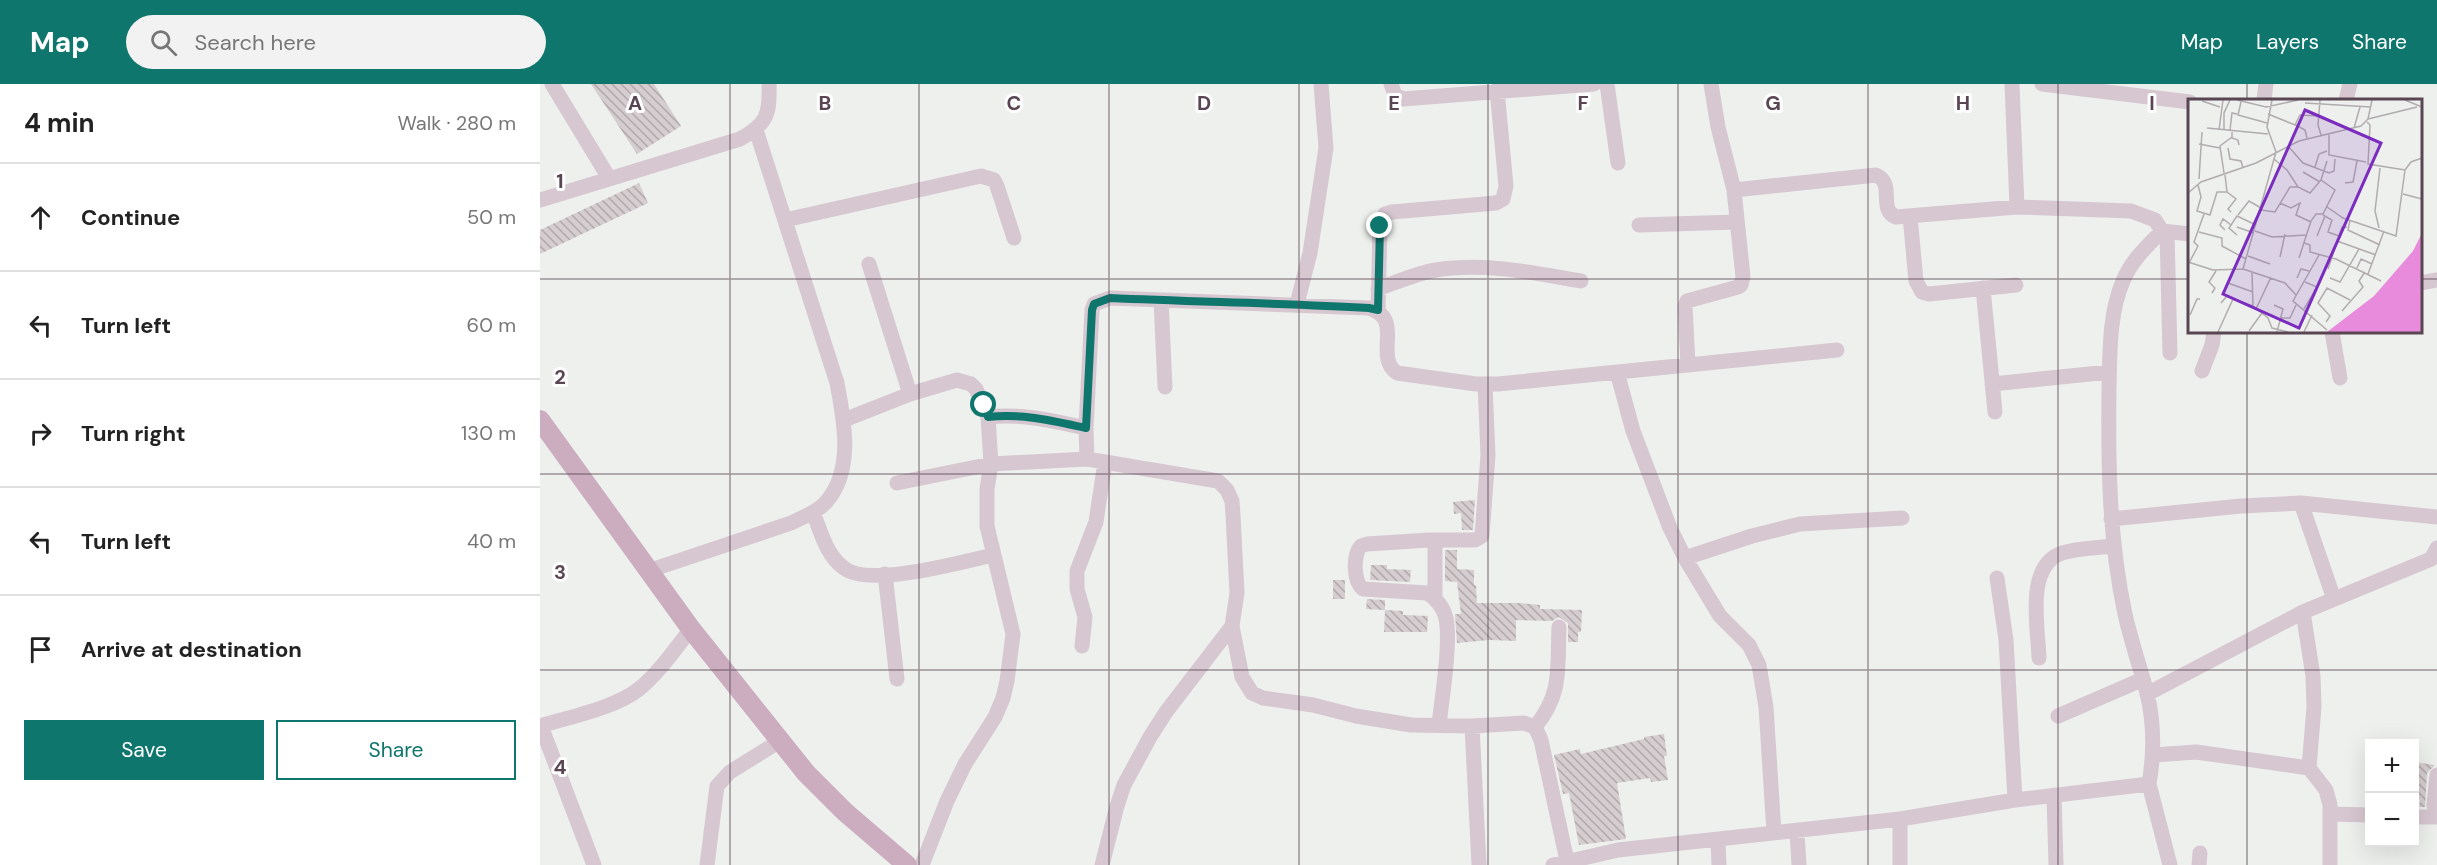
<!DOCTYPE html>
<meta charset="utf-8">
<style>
:root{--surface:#fff;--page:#f2f2f2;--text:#222;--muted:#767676;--line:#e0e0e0;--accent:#0f766e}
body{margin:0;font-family:"DM Sans",sans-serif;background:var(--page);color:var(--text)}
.controls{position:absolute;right:18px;bottom:18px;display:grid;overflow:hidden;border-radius:0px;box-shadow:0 6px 24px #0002}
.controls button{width:54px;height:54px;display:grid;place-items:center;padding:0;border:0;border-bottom:2px solid var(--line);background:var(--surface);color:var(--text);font:30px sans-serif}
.stop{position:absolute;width:18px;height:18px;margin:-14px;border:4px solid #0f766e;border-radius:50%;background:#fff}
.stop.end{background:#0f766e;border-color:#fff;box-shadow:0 2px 6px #0008}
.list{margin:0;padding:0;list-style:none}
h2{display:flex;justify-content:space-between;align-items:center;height:78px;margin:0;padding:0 24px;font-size:26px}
h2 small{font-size:20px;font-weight:400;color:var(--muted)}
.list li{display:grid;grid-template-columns:39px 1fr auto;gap:18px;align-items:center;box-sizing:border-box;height:108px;padding:0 24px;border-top:2px solid var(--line)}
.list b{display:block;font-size:22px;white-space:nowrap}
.list em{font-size:20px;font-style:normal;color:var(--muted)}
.actions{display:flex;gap:12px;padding:18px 24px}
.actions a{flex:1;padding:14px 0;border:2px solid var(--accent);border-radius:0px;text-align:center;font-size:21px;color:var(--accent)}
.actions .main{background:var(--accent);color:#fff}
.icon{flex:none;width:33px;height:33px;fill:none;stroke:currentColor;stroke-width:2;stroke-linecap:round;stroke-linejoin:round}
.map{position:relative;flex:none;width:1897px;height:781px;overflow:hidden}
header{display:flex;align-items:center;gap:36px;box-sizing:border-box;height:84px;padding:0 30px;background:var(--accent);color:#fff}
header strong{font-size:28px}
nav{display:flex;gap:33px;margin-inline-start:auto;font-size:21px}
.search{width:420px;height:54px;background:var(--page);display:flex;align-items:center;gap:15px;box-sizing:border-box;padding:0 21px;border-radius:33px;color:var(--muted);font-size:22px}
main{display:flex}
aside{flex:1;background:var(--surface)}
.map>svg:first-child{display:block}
</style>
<header>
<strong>Map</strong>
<div class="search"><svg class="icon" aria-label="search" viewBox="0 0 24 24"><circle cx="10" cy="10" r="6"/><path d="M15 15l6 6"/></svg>Search here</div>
<nav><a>Map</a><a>Layers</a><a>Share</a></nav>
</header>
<main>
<aside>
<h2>4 min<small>Walk · 280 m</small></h2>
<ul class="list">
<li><svg class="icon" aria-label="ahead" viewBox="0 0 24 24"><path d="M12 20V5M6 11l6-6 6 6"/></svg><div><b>Continue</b></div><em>50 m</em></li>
<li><svg class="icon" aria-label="left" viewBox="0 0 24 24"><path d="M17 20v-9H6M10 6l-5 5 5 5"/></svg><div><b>Turn left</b></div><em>60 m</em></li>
<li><svg class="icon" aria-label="right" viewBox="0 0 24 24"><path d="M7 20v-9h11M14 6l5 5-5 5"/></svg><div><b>Turn right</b></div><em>130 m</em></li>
<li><svg class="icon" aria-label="left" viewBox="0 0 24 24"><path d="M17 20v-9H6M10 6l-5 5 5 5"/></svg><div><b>Turn left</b></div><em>40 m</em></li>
<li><svg class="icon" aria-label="arrive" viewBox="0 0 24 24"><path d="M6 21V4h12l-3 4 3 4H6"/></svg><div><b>Arrive at destination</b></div></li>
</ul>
<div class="actions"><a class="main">Save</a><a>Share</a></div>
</aside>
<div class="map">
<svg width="1897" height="781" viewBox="0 0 1897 781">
<defs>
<pattern id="building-back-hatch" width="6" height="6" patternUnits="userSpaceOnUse" patternTransform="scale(1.5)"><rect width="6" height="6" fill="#d5cdcf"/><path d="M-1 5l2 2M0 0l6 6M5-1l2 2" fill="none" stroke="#b0a8ab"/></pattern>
</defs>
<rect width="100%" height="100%" fill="#edf0ed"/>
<path fill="url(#building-back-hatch)" d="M51,0H114L141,42L97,70Z
M99,99L108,119L0,170V146Z
M935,416L933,446H922L921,429L914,430L913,418Z
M905,466H917V485L934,486V501H936L937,519H978L1000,521V525L1042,526L1041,548H1038V558H1028V539L1019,533L1012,537L976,536V557L949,556L917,559L915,530H921L917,498L905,497Z
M831,481H847V485L871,486L870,498L830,496Z
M793,496H805V515H793Z
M827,515L845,516V526L826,525Z
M845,526L863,527V531L888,532L887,548H844Z
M1124,650L1127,672H1124L1128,696L1111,698L1110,694L1077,699L1086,755L1039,761L1029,709L1023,710L1014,671L1040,665L1041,670L1104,655V653Z
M1875,678L1895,681L1887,689L1885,723H1879L1880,716H1882L1875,715Z"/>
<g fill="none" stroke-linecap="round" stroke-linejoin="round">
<path stroke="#d7c7d1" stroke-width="15" d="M12,0L69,94
M851,0L855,11L863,15L1054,0
M1067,0L1078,79
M1472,0L1477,123
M1502,0L1650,18
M1724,16L1726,0
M1806,16L1810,0
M1194,106L1336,91C1356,100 1337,125 1356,133L1477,123L1591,127L1615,136L1622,147L1650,150
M0,116L200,55C227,40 230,31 229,0
M1370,132L1376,197L1382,208L1389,210L1476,201
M245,136L441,92L454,96L457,102L474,154
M1099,141L1197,138
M1627,148L1630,269
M329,180L370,310
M1880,199L1897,196
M1443,204L1455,328
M838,205C857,198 877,189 896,186C944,178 994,189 1041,197
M621,216L625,303
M757,220L770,169L786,64L781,0
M838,226L840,142L845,130L852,128L956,119L963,115L966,102L957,6
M1792,248L1800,294
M1148,281L1145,222L1147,217L1198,203L1201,201L1203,193L1194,106L1178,43L1171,0
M1662,287L1672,261L1674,248
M1077,288L1093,347L1130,444L1145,474L1180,532L1209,561L1219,581L1226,623L1234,749
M1452,300L1569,288
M448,333C481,329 513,337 546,344
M304,336L370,310L417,296L431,300L436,305L448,333L451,380L447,405V442L473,550L467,597L463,614L455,633L425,680L407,717L382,781
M547,375L546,344L552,226L554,220L570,214L829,224C865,235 833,272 857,289L936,300H958L1297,266
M357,399L451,380L547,375L678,397L687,406L692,417L693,431L697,509L692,542L626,628L610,653L584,701L577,722L562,781
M1761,419L1794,515
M273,428C281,448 286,471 304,484C329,504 421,478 453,471
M1571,435L1701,422L1761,419L1897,433
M1145,474L1212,452L1260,440L1362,434
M108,487L251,439C263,433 278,428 287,417C314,385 304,336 297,299L216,46
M345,490L357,595
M1457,494L1466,556L1475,716
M895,514V456
M1763,528L1773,592L1774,623L1769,684L1786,706L1790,721V781
M692,542L702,593L712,609L723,614L773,621L816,632L871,641L932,642L984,639L995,643L1001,656L1027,777
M542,562L545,533L537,505V487L556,438L565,378
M1499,574C1498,543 1485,482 1522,469C1537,464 1557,464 1573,462
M1607,610L1763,528L1891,475L1897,464
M1518,632L1601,596
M899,641C902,613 911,560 906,534C903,523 897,515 887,509L823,505C813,497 813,471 821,462L827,460L889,456H935L942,452L948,371L945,300
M0,642C30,633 75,624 99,605C119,589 135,565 151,545
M1,642L54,781
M932,642L939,781
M995,643C1023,609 1017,584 1019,543
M1614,671L1656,668L1769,684
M1897,691L1894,721L1897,733
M1609,700C1614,671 1614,638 1607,609C1600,583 1591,557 1585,530C1569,456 1568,380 1569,304C1570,269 1569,229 1583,197C1591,177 1607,162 1622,147
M1514,711L1516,781
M1790,730L1830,731
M1874,733H1897
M1360,735V781
M1257,748L1259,781
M1178,757L1179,781
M167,781L177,702L190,688L240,657
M1013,781L1078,766L1360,735L1475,716L1609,700L1630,781
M1659,781L1660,769"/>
<path stroke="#cbadbf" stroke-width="20" d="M0,336L151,545L266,689L305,728L367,781"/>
</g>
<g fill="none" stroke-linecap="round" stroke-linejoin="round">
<path stroke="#0f766e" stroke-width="8" d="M444,321L448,333C481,329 513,337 546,344L552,226L554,220L570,214C657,218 743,219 829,224L838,226L840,142"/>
</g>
<path fill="none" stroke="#594652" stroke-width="1.5" stroke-opacity="0.55" d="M190,0V781M379,0V781M569,0V781M759,0V781M948,0V781M1138,0V781M1328,0V781M1518,0V781M1707,0V16M0,195H1650M1880,195H1897M1707,248V781M0,390H1897M0,586H1897"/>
<g transform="translate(1648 15)">
<rect width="234" height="234" fill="#edf0ed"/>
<path d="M234,134V233H139L186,197L225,152Z" fill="#e88bdc"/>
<path fill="none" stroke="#b2acaf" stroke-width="1.5" d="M49,1L78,8L110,1M132,1L130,26L133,36M217,1L234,8M14,2L32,8M53,3L50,16L79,24M117,4L183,8M80,15L107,26L112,16L130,17M180,20L229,8M179,23L182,26L180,65L217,71L223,63L234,59M108,26L117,31L119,39M19,29L80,35M166,29L172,8M36,30V14L42,1M31,31L35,1M42,31L44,14L49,15M44,31V39L50,41L51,46M141,36V56L178,63M11,45L32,49M100,47L115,64L141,74L146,72L147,60M40,49L42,60L53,62L55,69M86,60L99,71L110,88L122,94L133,81L139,62M127,68L131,55L139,52M115,73L132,83M36,74L32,47L44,38M11,80L14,33M157,84L165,83L169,62M10,86L13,98L9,112L22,116L29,93H39L37,76M39,93L48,100L40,110L43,113M0,94L13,83L68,64L111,42L173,27L180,20L184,1M215,95L234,100M92,104L103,109L112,104L108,116L123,123M139,108L155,119L208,137L217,71M73,111L87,113L102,88H110M50,116L61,102L73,109M135,116L144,121L140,133L151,137M162,121L160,131L192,146M49,128L66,134M191,129L187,112L192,69M37,131L32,126L35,120L43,126M67,132L84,138L118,136M11,133L34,139V147L58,160M49,136L41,129L49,117L68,126M129,137L137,117M149,142L188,156M116,144L122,146V153L148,160L193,182M131,156L105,202L139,231M60,157L82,165M92,158L97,135M111,159L123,122L128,115H135L147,91L133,81M0,163L25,171L55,170L88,53L79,28L84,1M1,164L10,147L6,143L16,115M169,169L173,160L184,165M55,170L97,184L108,196M140,170L154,128H159M64,174L65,207L80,219L84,229L100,233M180,175L196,132M109,179L113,170L121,172M142,179L152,183L171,150M40,184L65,193M24,194L27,189L21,183L28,172M45,200L65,207M86,206L95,210L89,233M68,210L83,178M116,210L129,188L117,183M154,212L175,188L171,182L177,173M2,216L9,200H12M92,219H102L108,206M138,223L142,217L130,204L139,189L162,201M61,232L74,214M30,233L45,200L39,197L33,204M116,233L124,216"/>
<path fill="#7b2cbf" fill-opacity="0.15" stroke="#7b2cbf" stroke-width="3" d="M117,11L193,44L111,229L35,195Z"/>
<rect width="234" height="234" fill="none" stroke="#594652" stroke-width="3"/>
</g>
<g font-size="20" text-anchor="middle" font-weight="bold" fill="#594652" stroke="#fff" stroke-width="6" stroke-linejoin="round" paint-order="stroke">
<text x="95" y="26">A</text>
<text x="285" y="26">B</text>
<text x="474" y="26">C</text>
<text x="664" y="26">D</text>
<text x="854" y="26">E</text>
<text x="1043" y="26">F</text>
<text x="1233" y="26">G</text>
<text x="1423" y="26">H</text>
<text x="1612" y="26">I</text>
<text x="20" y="104">1</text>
<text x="20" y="300">2</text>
<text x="20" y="495">3</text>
<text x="20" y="690">4</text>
</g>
</svg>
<div class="controls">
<button>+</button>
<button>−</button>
</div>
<div class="stop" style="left:444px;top:321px"></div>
<div class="stop end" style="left:840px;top:142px"></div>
</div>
</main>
